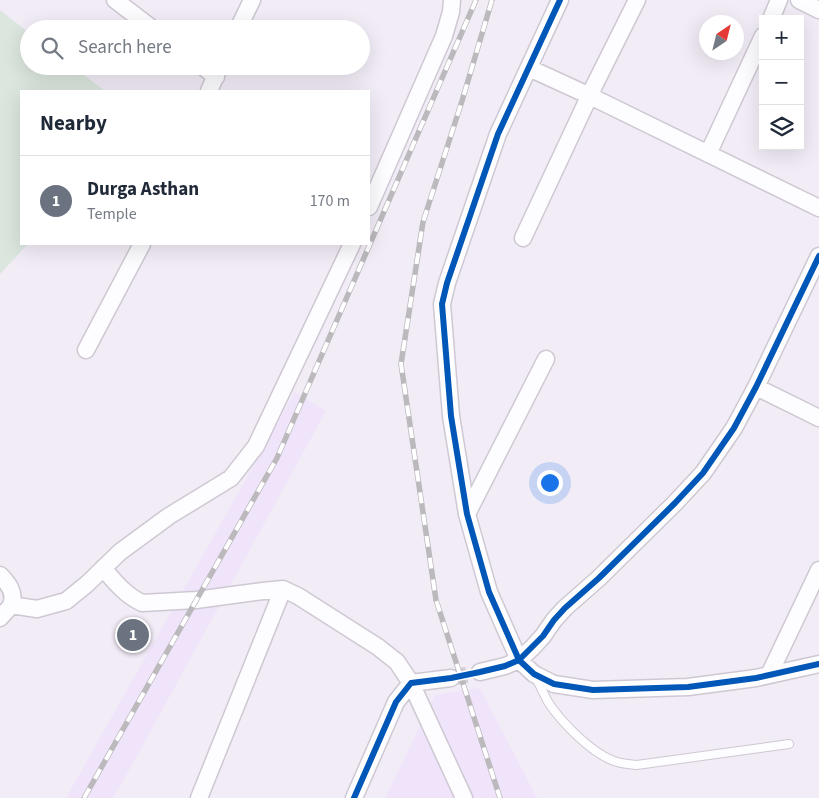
<!DOCTYPE html>
<meta charset="utf-8">
<style>
:root{--surface:#fff;--page:#f6f6f7;--text:#1f2937;--muted:#747a83;--line:#e0e1e3;--accent:#b45309}
body{margin:0;font-family:"Source Sans 3",sans-serif;background:var(--page);color:var(--text)}
.controls{position:absolute;right:15px;top:15px;display:grid;overflow:hidden;border-radius:0px;box-shadow:0 5px 20px #0002}
.controls button{width:45px;height:45px;display:grid;place-items:center;padding:0;border:0;border-bottom:1px solid var(--line);background:var(--surface);color:var(--text);font:25px sans-serif}
.compass{position:absolute;left:699px;top:15px;width:45px;height:45px;border-radius:50%;background:var(--surface);box-shadow:0 5px 20px #0002;rotate:35deg}
.you{position:absolute;left:549px;top:482px;width:18px;height:18px;margin:-12px;border:4px solid #fff;border-radius:50%;background:#1a73e8;box-shadow:0 0 0 8px #1a73e833}
.badge{display:grid;place-items:center;width:32px;height:32px;border-radius:50%;background:var(--accent);color:#fff;font-size:16px;font-weight:700}
.pin{position:absolute;translate:-50% -50%;border:2px solid #fff;box-shadow:0 1px 5px #0006}
.list{margin:0;padding:0;list-style:none}
h2{display:flex;justify-content:space-between;align-items:center;height:65px;margin:0;padding:0 20px;font-size:21px}
h2 small{font-size:16px;font-weight:400;color:var(--muted)}
.list li{display:grid;grid-template-columns:32px 1fr auto;gap:15px;align-items:center;box-sizing:border-box;height:90px;padding:0 20px;border-top:1px solid var(--line)}
.list b{display:block;font-size:19px;white-space:nowrap}
.list p{margin:0;font-size:16px;white-space:nowrap;color:var(--muted)}
.list em{font-size:16px;font-style:normal;color:var(--muted)}
.icon{flex:none;width:28px;height:28px;fill:none;stroke:currentColor;stroke-width:2;stroke-linecap:round;stroke-linejoin:round}
.map{position:relative;flex:none;width:819px;height:798px;overflow:hidden}
.search{position:absolute;background:var(--surface);box-shadow:0 5px 20px #0002;left:20px;top:20px;width:350px;height:55px;display:flex;align-items:center;gap:12px;box-sizing:border-box;padding:0 18px;border-radius:28px;color:var(--muted);font-size:19px}
.panel{position:absolute;background:var(--surface);box-shadow:0 5px 20px #0002;left:20px;top:90px;width:350px;height:155px;border-radius:0px}
.map>svg:first-child{display:block}
</style>
<div class="map">
<svg width="819" height="798" viewBox="0 0 819 798">
<rect width="100%" height="100%" fill="#f2ecf7"/>
<path fill="#efe4f9" d="M295,392L326,411L132,765L113,798H66Z
M480,688L537,798H385L435,695Z"/>
<path fill="#dbe6de" d="M0,10L29,33V66H72L105,91H21V244H28L0,274Z"/>
<g fill="none" stroke-linecap="round" stroke-linejoin="round">
<path stroke="#d1cbd6" stroke-width="16" stroke-dasharray="16 8" stroke-linecap="butt" d="M451,678L480,672"/>
<g stroke="#cec8d3" stroke-width="10">
<path id="service" d="M536,678C540,686 544,694 548,702C562,723 593,755 617,762C623,764 630,764 637,765L789,744"/>
</g>
<g stroke="#cec8d3" stroke-width="19">
<path id="minor" d="M115,0L153,29
M560,0L498,134L447,283L442,304L451,416L467,514L489,592L519,660L534,674L554,684L593,690L688,687L756,678L819,664
M799,0L819,10
M771,19L779,0
M238,29L252,0
M202,66L216,77
M529,68L590,96L819,208
M209,91L220,66
M708,154L763,36
M369,207L444,36L451,12L452,0
M523,238L595,84L637,0
M86,350L142,244
M756,387L819,418
M467,514L546,359
M103,568C115,582 125,595 142,603L196,600L263,591L283,589L298,596L378,647L397,662L411,683L464,798
M0,575C8,583 16,593 11,605C9,609 3,614 0,618
M11,605L37,609L66,601L87,584L120,552L169,516L231,478L256,446L352,244
M480,672L505,666L519,660L532,648L543,636L554,620L565,608L599,578L675,503L703,473L734,428L756,387L819,256
M769,675L819,570
M199,798L283,589
M354,798L396,702L411,683L451,678"/>
</g>
<use href="#service" stroke="#fdfcfe" stroke-width="8"/>
<use href="#minor" stroke="#fdfcfe" stroke-width="16"/>
<g stroke="#bbb9bc" stroke-width="5.5">
<path id="rail" d="M492,0L462,101L423,222L401,364L436,600L500,798
M84,798L277,458L476,0"/>
</g>
<use href="#rail" stroke="#fff" stroke-width="4" stroke-dasharray="11" stroke-linecap="butt"/>
<g stroke="#fff" stroke-width="9">
<path id="cycleway" d="M560,0L498,134L447,283L442,304L451,416L467,514L489,592L519,660L534,674L554,684L593,690L688,687L756,678L819,664
M354,798L396,702L411,683L451,678L480,672L505,666L519,660L543,636L554,620L565,608L599,578L675,503L703,473L734,428L756,387L819,256"/>
</g>
<use href="#cycleway" stroke="#0057b8" stroke-width="6"/>
</g>
</svg>
<div class="controls">
<button>+</button>
<button>−</button>
<button><svg class="icon" aria-label="layers" viewBox="0 0 24 24"><path d="M12 4l9 5-9 5-9-5zM3 14l9 5 9-5"/></svg></button>
</div>
<svg class="compass" viewBox="-18 -18 36 36"><path d="M0-13l5 13h-10z" fill="#e53935"/><path d="M0 13l5-13h-10z" fill="#747a83"/></svg>
<div class="you"></div>
<div class="pin badge" style="left:133px;top:635px;background:#6b7280">1</div>
<div class="search"><svg class="icon" aria-label="search" viewBox="0 0 24 24"><circle cx="10" cy="10" r="6"/><path d="M15 15l6 6"/></svg>Search here</div>
<section class="panel">
<h2>Nearby<small></small></h2>
<ul class="list">
<li><span class="badge" style="background:#6b7280">1</span><div><b>Durga Asthan</b><p>Temple</p></div><em>170 m</em></li>
</ul>
</section>
</div>
